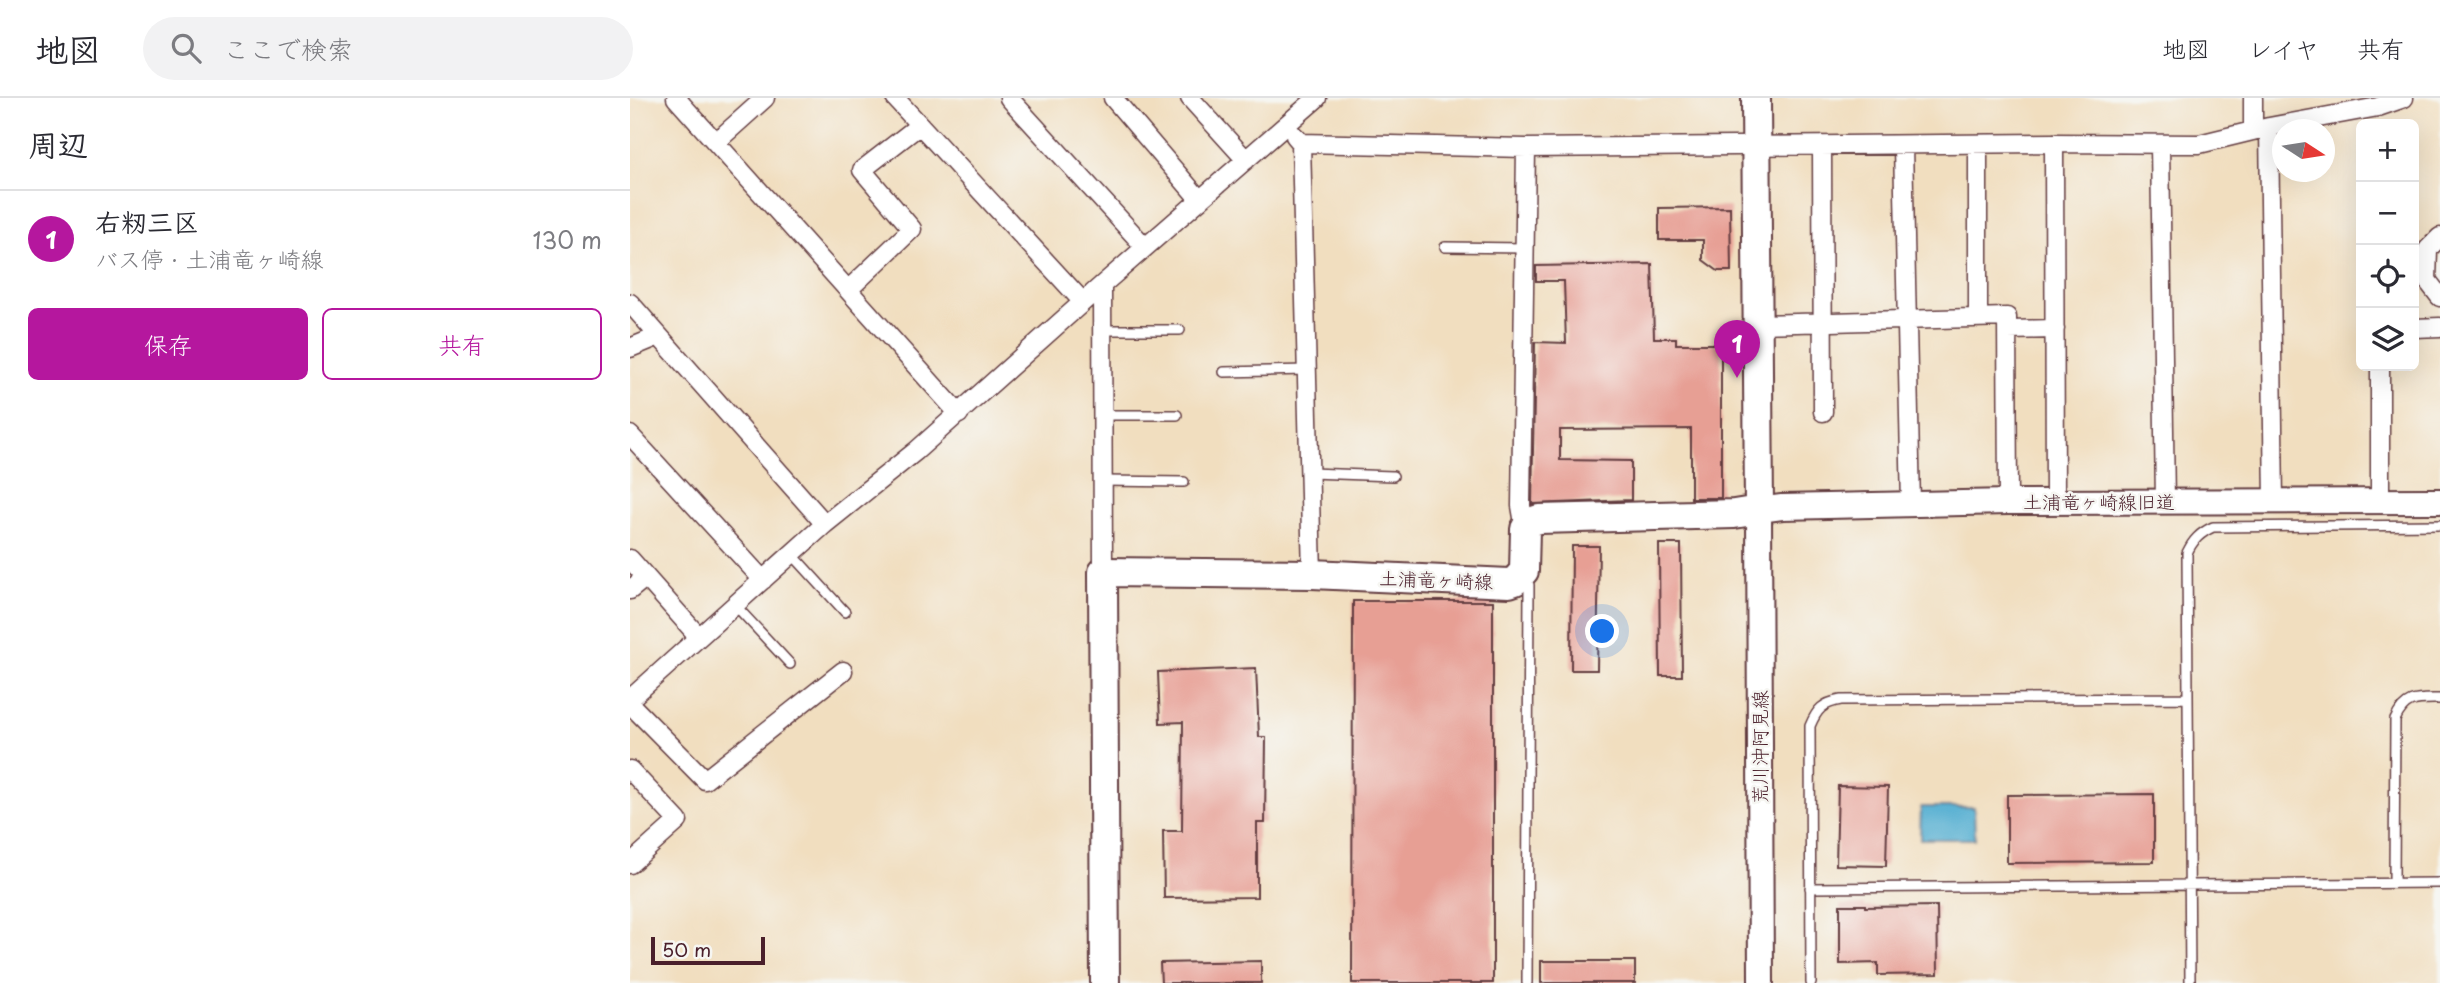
<!DOCTYPE html>
<html lang="ja">
<meta charset="utf-8">
<style>
:root{--surface:#fff;--page:#f2f2f3;--text:#2b2b33;--muted:#7c7c81;--line:#e1e1e2;--accent:#b5179e}
body{margin:0;font-family:"Playpen Sans","Klee One",sans-serif;background:var(--page);color:var(--text)}
.controls{position:absolute;right:21px;top:21px;display:grid;overflow:hidden;border-radius:10px;box-shadow:0 7px 28px #0002}
.controls button{width:63px;height:63px;display:grid;place-items:center;padding:0;border:0;border-bottom:2px solid var(--line);background:var(--surface);color:var(--text);font:35px sans-serif}
.compass{position:absolute;left:1642px;top:21px;width:63px;height:63px;border-radius:50%;background:var(--surface);box-shadow:0 7px 28px #0002;rotate:102deg}
.scale{position:absolute;left:21px;bottom:18px;width:114px;box-sizing:border-box;padding-left:7px;border:4px solid #4a1f2b;border-top:0;font-size:19px;line-height:24px;white-space:nowrap;color:#4a1f2b;-webkit-text-stroke:5px #f6f6f2;paint-order:stroke}
.you{position:absolute;left:973px;top:534px;width:24px;height:24px;margin:-18px;border:5px solid #fff;border-radius:50%;background:#1a73e8;box-shadow:0 0 0 10px #1a73e833}
.badge{display:grid;place-items:center;width:46px;height:46px;border-radius:50%;background:var(--accent);color:#fff;font-size:23px;font-weight:700}
.pin{position:absolute;translate:-50% -58px;filter:drop-shadow(0 2px 4px #0008)}
.pin::after{content:'';position:absolute;top:37px;width:24px;height:21px;background:inherit;clip-path:polygon(0 0,100% 0,50% 100%)}
.list{margin:0;padding:0;list-style:none}
h2{display:flex;justify-content:space-between;align-items:center;height:91px;margin:0;padding:0 28px;font-size:30px}
h2 small{font-size:23px;font-weight:400;color:var(--muted)}
.list li{display:grid;grid-template-columns:46px 1fr auto;gap:21px;align-items:center;box-sizing:border-box;height:98px;padding:0 28px;border-top:2px solid var(--line)}
.list b{display:block;font-size:26px;white-space:nowrap}
.list p{margin:0;font-size:23px;white-space:nowrap;color:var(--muted)}
.list em{font-size:23px;font-style:normal;color:var(--muted)}
.actions{display:flex;gap:14px;padding:21px 28px}
.actions a{flex:1;padding:16px 0;border:2px solid var(--accent);border-radius:10px;text-align:center;font-size:24px;color:var(--accent)}
.actions .main{background:var(--accent);color:#fff}
.icon{flex:none;width:38px;height:38px;fill:none;stroke:currentColor;stroke-width:2;stroke-linecap:round;stroke-linejoin:round}
.map{position:relative;flex:none;width:1810px;height:885px;overflow:hidden}
header{display:flex;align-items:center;gap:42px;box-sizing:border-box;height:98px;padding:0 35px;background:var(--surface);border-bottom:2px solid var(--line)}
header strong{font-size:33px}
nav{display:flex;gap:38px;margin-inline-start:auto;font-size:24px}
.search{width:490px;height:63px;background:var(--page);display:flex;align-items:center;gap:18px;box-sizing:border-box;padding:0 24px;border-radius:38px;color:var(--muted);font-size:26px}
main{display:flex}
aside{flex:1;background:var(--surface)}
.map>svg:first-child{display:block}
</style>
<header>
<strong>地図</strong>
<div class="search"><svg class="icon" aria-label="search" viewBox="0 0 24 24"><circle cx="10" cy="10" r="6"/><path d="M15 15l6 6"/></svg>ここで検索</div>
<nav><a>地図</a><a>レイヤ</a><a>共有</a></nav>
</header>
<main>
<aside>
<h2>周辺<small></small></h2>
<ul class="list">
<li><span class="badge">1</span><div><b>右籾三区</b><p>バス停 · 土浦竜ヶ崎線</p></div><em>130 m</em></li>
</ul>
<div class="actions"><a class="main">保存</a><a>共有</a></div>
</aside>
<div class="map">
<svg width="1810" height="885" viewBox="0 0 1810 885">
<rect width="100%" height="100%" fill="#f6f6f2"/>
<filter id="ink" filterUnits="userSpaceOnUse"><feTurbulence type="fractalNoise" baseFrequency=".0143" numOctaves="2"/><feDisplacementMap in="SourceGraphic" scale="14" xChannelSelector="R" yChannelSelector="G"/><feConvolveMatrix kernelMatrix="1 2 1 2 8 2 1 2 1" color-interpolation-filters="sRGB"/></filter>
<filter id="wash" filterUnits="userSpaceOnUse"><feTurbulence type="fractalNoise" baseFrequency=".00686" numOctaves="4" result="noise"/><feDisplacementMap in="SourceGraphic" scale="28" xChannelSelector="R" yChannelSelector="G"/><feGaussianBlur stdDeviation="1.57" result="paint"/><feColorMatrix in="noise" values="0 0 0 0 0 0 0 0 0 0 0 0 0 0 0 0 0 1.4 0 .05"/><feComposite in="paint" operator="in"/></filter>
<g filter="url(#wash)">
<rect width="100%" height="100%" fill="#f1debf"/>
<path fill="#53aed1" stroke="#4e667e" stroke-width="2" d="M1291,709H1344L1345,741H1290Z"/>
<g id="blocks">
<path fill="#e79f94" d="M1100,109L1101,173H1088L1073,162V142H1029V110Z
M1022,166L1024,240H1046V246H1091V400H1061V331L930,332V362L1001,363V402L902,406L905,244L936,245L934,183H906V168Z
M1029,446H1051L1052,578H1030Z
M942,448H969L967,572H941Z
M723,503H863V885H722Z
M626,570L629,639H636L635,725H627V799L534,800L533,733H552L553,624L530,625L528,574Z
M1208,688L1258,689L1256,768L1206,767Z
M1524,696V764L1377,765V697Z
M1210,807H1235V809L1307,808L1308,876L1248,877V865L1210,866Z
M631,863V885H531L530,865Z
M911,863H1005V885H911Z"/>
</g>
</g>
<g filter="url(#ink)">
<use href="#blocks" fill-opacity="0" stroke="#633c41" stroke-width="2"/>
<g fill="none" stroke-linecap="round" stroke-linejoin="round">
<g stroke="#633c41" stroke-width="12">
<path id="lane" d="M815,149L895,150
M472,232H550
M594,274L677,272
M473,317H547
M680,375L763,378
M473,383L554,384
M162,456L215,514
M893,480L899,487L897,885
M105,507L160,566
M1764,785L1765,622C1775,599 1787,601 1810,601
M1180,790L1810,785
M1181,885L1180,628C1187,611 1193,605 1211,602L1557,600
M1560,885L1557,455C1563,442 1570,435 1583,429L1810,427"/>
</g>
<g stroke="#633c41" stroke-width="21">
<path id="street" d="M46,0L329,316
M265,0L453,204
M379,0L515,149
M483,0L570,102
M560,0L616,62
M1623,0V33
M1639,29L1644,404
M665,38L671,45L682,476
M86,44L135,0
M671,45L896,50L1424,45L1569,46L1639,29L1748,9L1774,0
M1424,45L1425,404
M1348,46V220
M1530,46L1535,405
M1192,47L1193,314
M1273,48L1281,407
M1810,139L1798,151L1797,182L1810,199
M472,187L473,474
M218,192L282,131L232,72L290,27
M0,205L195,426
M1128,226L1377,219L1378,404
M1784,230L1810,229
M1378,232L1425,231
M0,250L29,238
M1750,268V404
M0,337L133,482
M895,431L891,408L896,50
M0,461L69,539
M0,492L16,479
M0,601L195,426L286,353L472,187L687,0
M0,606L75,682L213,573
M0,672L48,723L0,766"/>
</g>
<g stroke="#633c41" stroke-width="28">
<path id="secondary" d="M1131,885L1129,412L1152,409L1378,404L1810,403"/>
</g>
<g stroke="#633c41" stroke-width="32">
<path id="primary" d="M475,885L473,474L682,476L879,485L885,483L894,473L895,431L900,424L909,421L1104,416L1129,412L1126,0"/>
</g>
<use href="#lane" stroke="#fff" stroke-width="9"/>
<use href="#street" stroke="#fff" stroke-width="18"/>
<use href="#secondary" stroke="#fff" stroke-width="24"/>
<use href="#primary" stroke="#fff" stroke-width="28"/>
</g>
</g>
<g text-anchor="middle" stroke-width="5" stroke-linejoin="round" paint-order="stroke">
<g font-size="19" fill="#4a1f2b" stroke="#f6f6f2">
<text x="1469" y="411">土浦竜ヶ崎線旧道</text>
<text transform="translate(806 482) rotate(2)" y="7">土浦竜ヶ崎線</text>
<text transform="translate(1130 649) rotate(-90)" y="7">荒川沖阿見線</text>
</g>
</g>
</svg>
<div class="controls">
<button>+</button>
<button>−</button>
<button><svg class="icon" aria-label="locate" viewBox="0 0 24 24"><circle cx="12" cy="12" r="6"/><path d="M12 2v4M12 18v4M2 12h4M18 12h4"/></svg></button>
<button><svg class="icon" aria-label="layers" viewBox="0 0 24 24"><path d="M12 4l9 5-9 5-9-5zM3 14l9 5 9-5"/></svg></button>
</div>
<svg class="compass" viewBox="-18 -18 36 36"><path d="M0-13l5 13h-10z" fill="#e53935"/><path d="M0 13l5-13h-10z" fill="#7c7c81"/></svg>
<div class="scale">50 m</div>
<div class="you"></div>
<div class="pin badge" style="left:1107px;top:280px">1</div>
</div>
</main>
